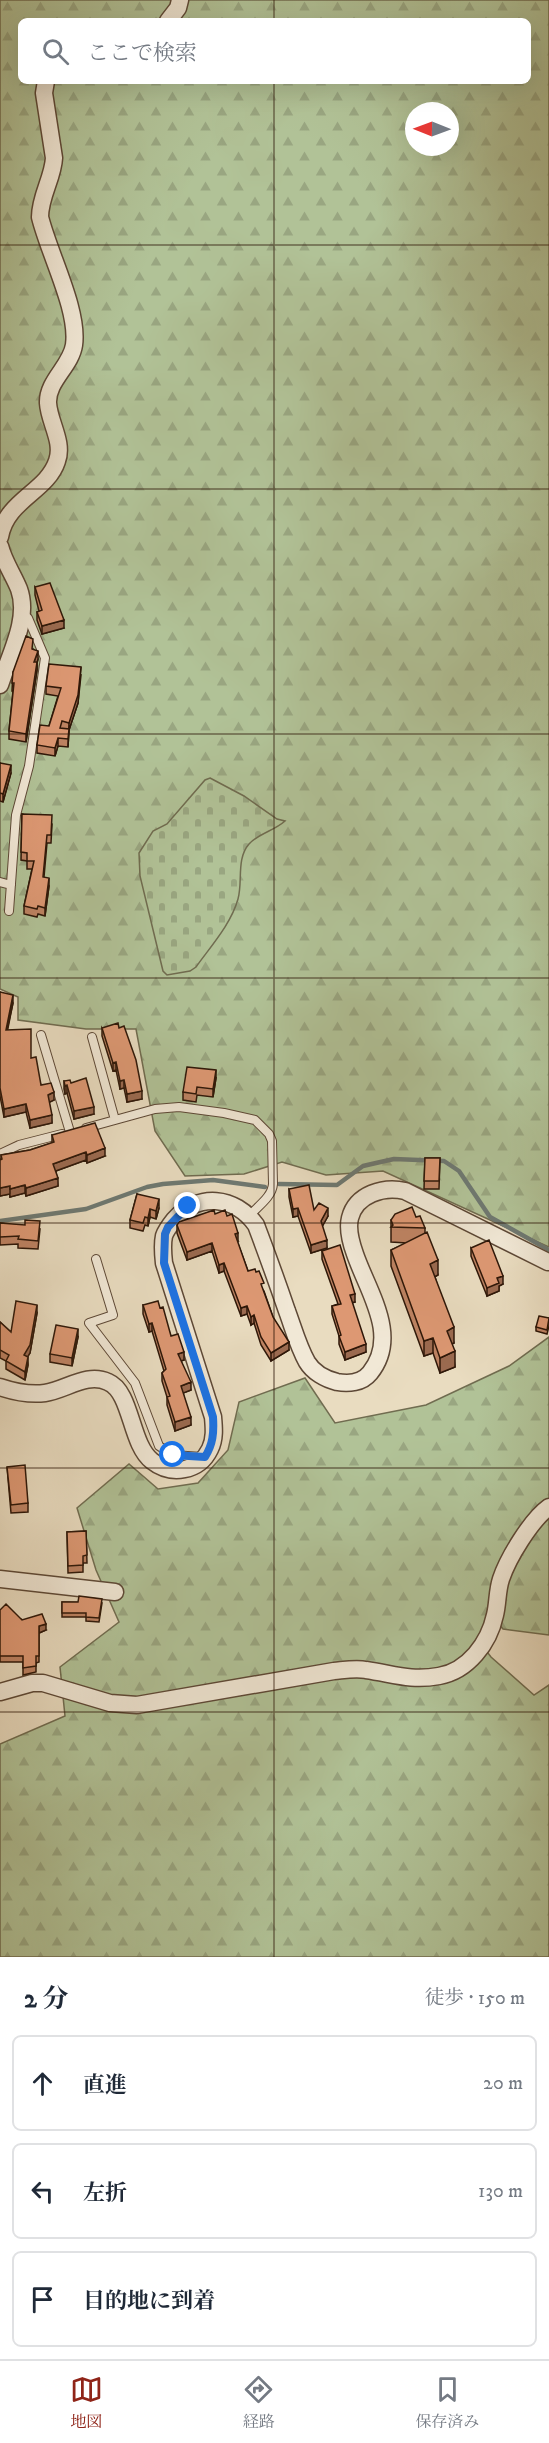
<!DOCTYPE html>
<html lang="ja">
<meta charset="utf-8">
<style>
:root{--surface:#fff;--page:#f2f2f3;--text:#1f2937;--muted:#747a83;--line:#e0e1e3;--accent:#8f2418}
body{margin:0;font-family:"IM FELL DW Pica","Noto Serif JP",serif;background:var(--page);color:var(--text)}
.compass{position:absolute;left:405px;top:102px;width:54px;height:54px;border-radius:50%;background:var(--surface);box-shadow:0 6px 24px #0002;rotate:271deg}
.stop{position:absolute;width:18px;height:18px;margin:-14px;border:4px solid #1a73e8;border-radius:50%;background:#fff}
.stop.end{background:#1a73e8;border-color:#fff;box-shadow:0 2px 6px #0008}
.list{margin:0;padding:0;list-style:none}
h2{display:flex;justify-content:space-between;align-items:center;height:78px;margin:0;padding:0 24px;font-size:26px}
h2 small{font-size:20px;font-weight:400;color:var(--muted)}
.list li{display:grid;grid-template-columns:39px 1fr auto;gap:18px;align-items:center;box-sizing:border-box;height:96px;margin:0 12px 12px;padding:0 12px;border:2px solid var(--line);border-radius:9px}
.list b{display:block;font-size:22px;white-space:nowrap}
.list em{font-size:20px;font-style:normal;color:var(--muted)}
.icon{flex:none;width:33px;height:33px;fill:none;stroke:currentColor;stroke-width:2;stroke-linecap:round;stroke-linejoin:round}
.map{position:relative;flex:none;width:549px;height:1957px;overflow:hidden}
.search{position:absolute;background:var(--surface);box-shadow:0 6px 24px #0002;left:18px;right:18px;top:18px;height:66px;display:flex;align-items:center;gap:15px;box-sizing:border-box;padding:0 21px;border-radius:9px;color:var(--muted);font-size:22px}
.sheet{height:402px;background:var(--surface)}
nav{display:flex;justify-content:space-around;align-items:center;box-sizing:border-box;height:84px;border-top:2px solid var(--line);background:var(--surface);font-size:16px;color:var(--muted)}
nav a{display:grid;justify-items:center;gap:3px}
nav .on{color:var(--accent)}
.map>svg:first-child{display:block}
</style>
<div class="map">
<svg width="549" height="1957" viewBox="0 0 549 1957">
<defs>
<pattern id="forest-firs" width="22" height="20" patternUnits="userSpaceOnUse" patternTransform="scale(1.5)"><rect width="22" height="20" fill="#b1c297"/><path d="M5 1l3.5 6h-7zM16 11l3.5 6h-7z" fill="#99a681"/></pattern>
<pattern id="cemetery-stones" width="16" height="16" patternUnits="userSpaceOnUse" patternTransform="scale(1.5)"><rect width="16" height="16" fill="#b1c297"/><path d="M2 7V4a2 2 0 0 1 4 0v3zM10 15v-3a2 2 0 0 1 4 0v3z" fill="#99a681"/></pattern>
</defs>
<rect width="100%" height="100%" fill="#e9dcc0"/>
<filter id="stains"><feTurbulence type="fractalNoise" baseFrequency=".00333" numOctaves="4"/><feColorMatrix values="0 0 0 0 .2 0 0 0 0 .09 0 0 0 0 .02 0 0 0 .5 -.17"/></filter>
<radialGradient id="worn" r=".72"><stop offset=".6" stop-color="#630" stop-opacity="0"/><stop offset="1" stop-color="#630" stop-opacity=".3"/></radialGradient>
<path fill="url(#forest-firs)" stroke="#706c50" stroke-width="1.5" fill-rule="evenodd" d="M0,0H549V1247L383,1171L326,1175L282,1162L244,1174L185,1176L155,1131L136,1029H86L18,1020V997L0,989ZM21,21H528V81H21ZM414,111H450V147H414Z
M549,1337V1635L503,1629L492,1616L478,1640L491,1657L534,1695L549,1685V1957H0V1744L65,1716L60,1667L119,1622L96,1570L77,1508L129,1464L158,1489L198,1483L228,1450L239,1402L305,1378L335,1423L426,1405L509,1366Z"/>
<path fill="url(#cemetery-stones)" stroke="#706c50" stroke-width="1.5" d="M210,778L244,796L277,819L285,821C274,831 259,833 249,844C236,859 243,881 238,899C231,924 211,946 196,967L190,971L167,975L163,971L140,876L139,853L153,831L167,824L205,780Z"/>
<g fill="none" stroke-linecap="round" stroke-linejoin="round">
<path stroke="#6e7972" stroke-width="4.5" d="M279,1184L337,1185L363,1166L376,1163L394,1159L444,1161L459,1171L490,1217L549,1250
M0,1221L86,1209L147,1187L163,1184L213,1180L265,1187"/>
<g stroke="#5d4836" stroke-width="10">
<path id="service" d="M0,882L11,885
M9,911L16,815L29,766L45,658L28,618L23,614
M41,1035L70,1132
M92,1037L115,1120
M86,1128L155,1109L179,1107L224,1113L255,1120L269,1134L272,1141L273,1184C272,1197 258,1206 249,1216
M0,1154L19,1145L62,1134
M96,1259L113,1315L89,1323L135,1383L159,1446L173,1455L202,1457"/>
</g>
<g stroke="#5d4836" stroke-width="19">
<path id="minor" d="M168,21L178,8L180,0
M0,537C6,500 47,492 57,461C64,442 49,422 48,403C47,381 71,366 74,345C79,310 49,254 40,217C40,196 53,178 54,158L44,93L46,81
M0,546C4,562 13,574 19,589C30,619 9,656 0,685
M0,1387C15,1392 30,1395 45,1393C66,1390 87,1372 108,1382C132,1392 130,1444 152,1461C171,1476 199,1472 210,1449C215,1439 214,1428 213,1417L164,1263C163,1254 162,1245 164,1236C166,1230 170,1225 174,1220C198,1192 235,1196 256,1225C267,1254 277,1282 287,1311C293,1327 298,1346 307,1362C313,1372 325,1379 337,1382C348,1384 362,1383 370,1373C400,1336 368,1292 355,1254C351,1243 347,1230 350,1218C356,1194 384,1186 405,1191L548,1262
M0,1579L115,1592
M0,1692L32,1683H43L110,1703L137,1705L334,1671C345,1670 356,1668 366,1670C394,1674 410,1681 439,1676C468,1671 489,1643 495,1615C498,1603 497,1591 501,1579C508,1558 531,1520 549,1507"/>
</g>
<use href="#service" stroke="#f1e8d6" stroke-width="8"/>
<use href="#minor" stroke="#f1e8d6" stroke-width="16"/>
</g>
<path fill="#be8363" stroke="#2e1708" stroke-width="1.5" d="M35,587L64,628L42,634L37,620V612L39,611L35,595Z
M33,649L38,659L37,663V670L26,742L9,739V731L13,691H12L13,672Z
M81,675L78,703L69,730L68,747L58,746L55,756L37,753V745L49,726L58,696L46,694V686Z
M0,763L11,773L3,802L0,801Z
M22,814L52,824L51,843H47L44,877L49,886L45,916L38,914L37,917L24,914V906L32,869H27V861L21,860Z
M0,992L13,1003L7,1030L31,1058L41,1085L54,1100L49,1102L52,1123L30,1128L26,1112L4,1117L0,1096Z
M102,1028L142,1099L127,1102L124,1088L120,1089L116,1070L113,1071L102,1036Z
M216,1078L213,1097L197,1095L196,1102L183,1100V1092Z
M64,1081L71,1083L94,1114L74,1119L67,1093L65,1094L64,1089Z
M52,1135L105,1156L87,1163L86,1160L56,1171L58,1186L26,1196L25,1193L10,1197V1194L0,1196V1160L1,1159V1155L30,1150L52,1143Z
M425,1158H440L439,1189H424Z
M289,1189L314,1210L328,1216L322,1226L327,1248L311,1253L298,1216L293,1217L289,1197Z
M137,1194L159,1208L156,1219L150,1217L148,1226L145,1225L143,1231L130,1228V1220Z
M215,1214L238,1241H237L248,1271L264,1291L273,1317L289,1350L271,1361L261,1345L254,1323L251,1325L247,1314L241,1316L224,1271L219,1273L212,1251L187,1260L177,1233V1225Z
M416,1217L425,1228V1233L438,1275L435,1277L454,1343L452,1344L455,1367L440,1373L433,1353L424,1356L391,1266V1250L407,1243L391,1242V1220Z
M0,1223L40,1229L38,1249L18,1248V1244L0,1245Z
M471,1248L503,1284L499,1286V1291L487,1296L471,1256Z
M322,1251L355,1302L352,1303L366,1352L345,1360L339,1344V1336L332,1314V1306L338,1304L322,1259Z
M143,1305L160,1308L171,1336L184,1360L181,1361L191,1390L183,1393L191,1425L175,1431L167,1405V1397L162,1381V1373L164,1371L152,1331L149,1332L143,1314Z
M37,1313L30,1353L27,1357L28,1365L25,1380L6,1369V1361L0,1358V1322L11,1332Z
M549,1318V1326L547,1334L536,1331V1327Z
M78,1337L72,1366L50,1362V1354Z
M7,1467L28,1503V1512L11,1513Z
M86,1531L87,1563H83V1572L68,1573L67,1532Z
M62,1602L102,1603L99,1622L86,1621V1617H62Z
M0,1610L46,1630L39,1633V1662L36,1663V1672L23,1675V1662H0Z"/>
<path fill="#9b6a50" stroke="#2e1708" stroke-width="1.5" d="M64,620V628L42,634V626Z
M38,651V659L37,663V670L26,742V734L34,662Z
M81,667L78,703L69,730L68,747L69,723Z
M58,738V746L55,756V748Z
M11,765V773L3,802V794Z
M49,878V886L45,916V908Z
M13,995V1003L6,1038V1030Z
M116,1062V1070L113,1071V1063Z
M216,1070V1078L213,1097V1089Z
M124,1080V1088L120,1089V1081Z
M67,1085V1093L65,1094V1086Z
M142,1091V1099L127,1102V1094Z
M54,1092V1100L48,1103V1095Z
M26,1104V1112L4,1117V1109Z
M94,1107V1114L74,1119V1111Z
M52,1115V1123L30,1128V1120Z
M105,1148V1156L87,1163V1155Z
M86,1152V1160L53,1172V1164Z
M58,1178V1186L26,1196V1188Z
M25,1185V1193L10,1197V1189Z
M10,1186V1194L0,1196V1188Z
M159,1199V1208L156,1219V1211Z
M298,1208V1216L293,1217V1209Z
M328,1208V1216L321,1229V1221Z
M150,1209V1217L148,1226V1218Z
M238,1233V1241L235,1242V1234Z
M327,1240V1248L311,1253V1245Z
M212,1243V1251L187,1260V1252Z
M438,1260V1275L430,1279V1264Z
M224,1263V1271L219,1273V1265Z
M503,1276V1284L499,1286V1291L487,1296V1288L497,1278Z
M355,1294V1302L350,1303V1295Z
M37,1305V1313L30,1353L24,1363V1355Z
M247,1306V1314L241,1316V1308Z
M254,1315V1323L251,1325V1317Z
M152,1323V1331L149,1332V1324Z
M454,1327V1343L447,1346V1331Z
M78,1329V1337L72,1366V1358Z
M433,1338V1353L424,1356V1341Z
M289,1342V1350L271,1361V1353Z
M366,1344V1352L345,1360V1352Z
M455,1351V1367L440,1373V1358Z
M184,1352V1360L178,1362V1354Z
M28,1357V1365L25,1380V1372Z
M191,1382V1390L181,1394V1386Z
M191,1417V1425L175,1431V1422Z
M46,1624V1630L39,1633V1626Z"/>
<path fill="#dd9873" stroke="#2e1708" stroke-width="1.5" d="M50,583L64,620L42,626L37,612L42,610L35,587Z
M26,636L33,639L32,649L38,651L34,662H37L26,734L9,731L14,683H12L13,672Z
M49,664L81,667L78,695L69,723L62,721L60,728L69,729L68,739L58,738L55,748L37,745L40,725L49,726L61,688L46,686Z
M0,763L11,765L3,794L0,793Z
M22,814L52,815L51,835H47L43,877L49,878L45,908L38,906L37,909L24,906L34,861H27V853L21,852Z
M0,992L13,995L6,1030L31,1029V1058L36,1057L41,1085L51,1083L54,1092L48,1095L52,1115L30,1120L26,1104L4,1109L0,1088Z
M118,1023L119,1028L124,1026L136,1060L142,1091L127,1094L124,1080L120,1081L116,1062L113,1063L102,1028Z
M187,1067L216,1070L213,1089L197,1087L196,1094L183,1092Z
M86,1078L94,1107L74,1111L67,1085L65,1086L64,1081L70,1080L71,1083Z
M95,1123L105,1148L87,1155L86,1152L53,1164L58,1178L26,1188L25,1185L10,1189V1186L0,1188V1160L2,1159L1,1155L30,1150L54,1142L52,1135Z
M425,1158H440L439,1181H424Z
M309,1185L314,1210L319,1203L328,1208L321,1221L327,1240L311,1245L298,1208L293,1209L289,1189Z
M137,1194L159,1199L156,1211L150,1209L148,1218L145,1217L143,1223L130,1220Z
M412,1207L416,1217L420,1216L425,1228L391,1227L393,1225L391,1220L395,1214Z
M214,1210L215,1214L225,1210L227,1216L232,1214L238,1233L235,1234L248,1271L255,1269L256,1272L259,1271L264,1283L261,1284L273,1317L289,1342L271,1353L261,1337L254,1315L251,1317L247,1306L241,1308L224,1263L219,1265L212,1243L187,1252L177,1225L179,1222Z
M25,1220L40,1221L38,1241L18,1239L19,1236L0,1237V1223L25,1225Z
M427,1232L438,1260L430,1264L454,1327L447,1331L455,1351L440,1358L433,1338L424,1341L391,1250Z
M489,1240L503,1276L497,1278L499,1283L487,1288L471,1248Z
M340,1245L355,1294L350,1295L366,1344L345,1352L339,1336L341,1335L332,1306L341,1304L322,1251Z
M16,1301L37,1305L30,1345L24,1355L28,1357L25,1372L6,1361L9,1355L0,1350V1322L11,1332Z
M158,1301L160,1308L163,1307L171,1336L178,1334L184,1352L178,1354L191,1382L181,1386L191,1417L175,1422L167,1397L170,1396L162,1373L166,1369L152,1323L149,1324L143,1305Z
M539,1316L549,1318L547,1330L536,1327Z
M56,1325L78,1329L72,1358L50,1354Z
M25,1465L28,1503L11,1505L7,1467Z
M86,1531L87,1555L83,1556V1565L68,1566L67,1532Z
M79,1596L102,1599L99,1618L86,1617V1613H62V1602H78Z
M6,1604L22,1620L42,1614L46,1624L39,1626V1656H36V1666L23,1668V1656H0V1610Z"/>
<g fill="none" stroke-linecap="round" stroke-linejoin="round">
<path stroke="#1a73e8" stroke-width="8" d="M173,1455L205,1457C213,1444 214,1433 213,1417L164,1263L165,1234L168,1227L188,1206"/>
</g>
<path fill="none" stroke="#2e1708" stroke-width="1.5" stroke-opacity="0.55" d="M274,0V21M274,81V1957M0,245H549M0,489H549M0,734H549M0,978H549M0,1223H549M0,1468H549M0,1712H549"/>
<rect width="100%" height="100%" filter="url(#stains)"/>
<rect width="100%" height="100%" fill="url(#worn)"/>
</svg>
<svg class="compass" viewBox="-18 -18 36 36"><path d="M0-13l5 13h-10z" fill="#e53935"/><path d="M0 13l5-13h-10z" fill="#747a83"/></svg>
<div class="stop" style="left:173px;top:1455px"></div>
<div class="stop end" style="left:188px;top:1206px"></div>
<div class="search"><svg class="icon" aria-label="search" viewBox="0 0 24 24"><circle cx="10" cy="10" r="6"/><path d="M15 15l6 6"/></svg>ここで検索</div>
</div>
<section class="sheet">
<h2>2 分<small>徒歩 · 150 m</small></h2>
<ul class="list">
<li><svg class="icon" aria-label="ahead" viewBox="0 0 24 24"><path d="M12 20V5M6 11l6-6 6 6"/></svg><div><b>直進</b></div><em>20 m</em></li>
<li><svg class="icon" aria-label="left" viewBox="0 0 24 24"><path d="M17 20v-9H6M10 6l-5 5 5 5"/></svg><div><b>左折</b></div><em>130 m</em></li>
<li><svg class="icon" aria-label="arrive" viewBox="0 0 24 24"><path d="M6 21V4h12l-3 4 3 4H6"/></svg><div><b>目的地に到着</b></div></li>
</ul>
</section>
<nav>
<a class="on"><svg class="icon" aria-label="map" viewBox="0 0 24 24"><path d="M3 6l6-2 6 2 6-2v14l-6 2-6-2-6 2zM9 4v14M15 6v14"/></svg>地図</a>
<a><svg class="icon" aria-label="directions" viewBox="0 0 24 24"><path d="M12 3l9 9-9 9-9-9zM9 14v-3h6M13 9l2 2-2 2"/></svg>経路</a>
<a><svg class="icon" aria-label="saved" viewBox="0 0 24 24"><path d="M7 4h10v16l-5-4-5 4z"/></svg>保存済み</a>
</nav>
